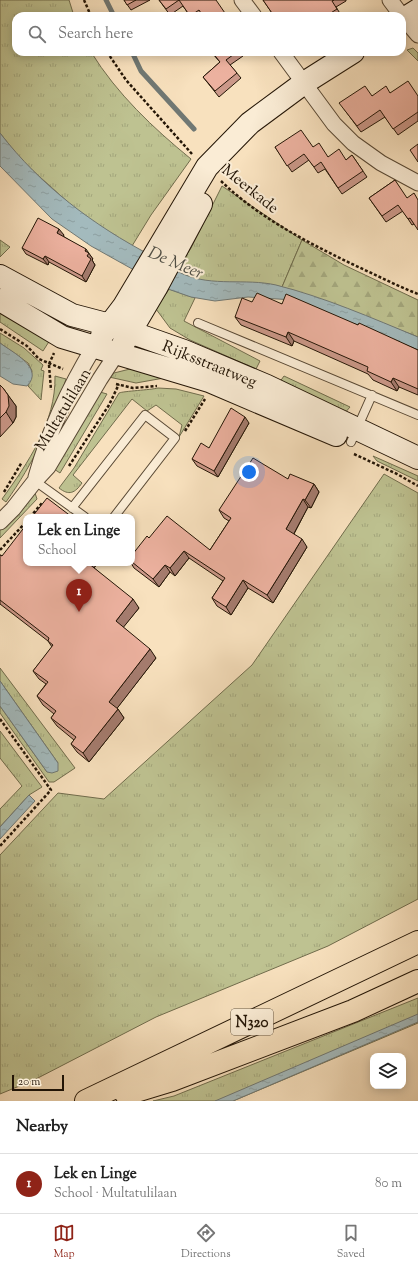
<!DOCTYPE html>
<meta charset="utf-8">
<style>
:root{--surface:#fff;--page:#f6f6f6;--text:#222;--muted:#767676;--line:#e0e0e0;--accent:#8f2418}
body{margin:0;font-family:"Sorts Mill Goudy",serif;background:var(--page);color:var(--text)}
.controls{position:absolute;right:12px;bottom:12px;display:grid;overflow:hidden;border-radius:8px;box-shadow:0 2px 10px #0003}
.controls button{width:36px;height:36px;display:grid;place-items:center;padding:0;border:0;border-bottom:1px solid var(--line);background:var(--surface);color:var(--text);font:20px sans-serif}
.scale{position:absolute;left:12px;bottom:10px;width:52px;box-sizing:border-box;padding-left:4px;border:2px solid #231506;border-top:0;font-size:11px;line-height:14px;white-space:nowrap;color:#231506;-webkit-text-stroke:3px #faecd5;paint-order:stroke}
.you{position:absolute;left:249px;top:472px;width:14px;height:14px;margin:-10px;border:3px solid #fff;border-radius:50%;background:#1a73e8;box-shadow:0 0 0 6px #1a73e833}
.badge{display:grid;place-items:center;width:26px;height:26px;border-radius:50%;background:var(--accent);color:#fff;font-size:13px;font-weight:700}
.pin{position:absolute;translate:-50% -33px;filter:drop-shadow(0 1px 2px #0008)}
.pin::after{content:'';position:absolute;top:21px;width:14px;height:12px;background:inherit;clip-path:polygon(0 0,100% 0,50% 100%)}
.popup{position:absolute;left:23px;top:514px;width:112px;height:52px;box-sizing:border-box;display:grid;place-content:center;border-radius:8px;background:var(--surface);filter:drop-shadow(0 1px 3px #0005);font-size:13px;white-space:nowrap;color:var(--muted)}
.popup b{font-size:15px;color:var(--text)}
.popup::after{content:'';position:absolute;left:50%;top:100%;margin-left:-8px;border:8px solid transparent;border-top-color:var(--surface)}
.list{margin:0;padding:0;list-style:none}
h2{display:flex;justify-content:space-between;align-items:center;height:52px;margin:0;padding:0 16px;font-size:17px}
h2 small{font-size:13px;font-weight:400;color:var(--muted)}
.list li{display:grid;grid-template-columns:26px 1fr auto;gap:12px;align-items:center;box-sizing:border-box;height:60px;padding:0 16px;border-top:1px solid var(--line)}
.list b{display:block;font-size:15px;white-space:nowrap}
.list p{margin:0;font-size:13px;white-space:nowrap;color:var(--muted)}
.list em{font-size:13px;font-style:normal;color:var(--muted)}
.icon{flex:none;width:22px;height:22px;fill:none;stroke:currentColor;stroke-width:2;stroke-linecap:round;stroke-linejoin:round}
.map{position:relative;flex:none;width:418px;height:1101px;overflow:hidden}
.search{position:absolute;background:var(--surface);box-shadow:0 2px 10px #0003;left:12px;right:12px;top:12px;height:44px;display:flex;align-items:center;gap:10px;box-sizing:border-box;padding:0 14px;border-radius:12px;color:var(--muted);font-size:15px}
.sheet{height:112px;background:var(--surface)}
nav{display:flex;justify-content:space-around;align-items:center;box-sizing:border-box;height:56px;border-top:1px solid var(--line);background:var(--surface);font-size:11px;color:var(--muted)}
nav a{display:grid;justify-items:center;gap:2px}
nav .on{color:var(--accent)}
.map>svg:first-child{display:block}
</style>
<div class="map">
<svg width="418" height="1101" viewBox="0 0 418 1101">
<defs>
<pattern id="grass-tufts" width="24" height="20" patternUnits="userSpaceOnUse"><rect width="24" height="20" fill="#bec291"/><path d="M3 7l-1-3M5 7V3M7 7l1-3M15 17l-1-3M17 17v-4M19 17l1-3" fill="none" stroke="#a3a67c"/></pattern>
<pattern id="forest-firs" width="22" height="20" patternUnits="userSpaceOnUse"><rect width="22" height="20" fill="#bec291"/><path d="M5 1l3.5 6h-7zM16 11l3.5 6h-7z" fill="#a3a67c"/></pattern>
<pattern id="water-ripples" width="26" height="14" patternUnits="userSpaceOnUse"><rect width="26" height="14" fill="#a3babd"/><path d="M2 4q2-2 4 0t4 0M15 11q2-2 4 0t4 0" fill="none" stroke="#8c9fa1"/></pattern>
</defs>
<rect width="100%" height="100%" fill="#f8e1be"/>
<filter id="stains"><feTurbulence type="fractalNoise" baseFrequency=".005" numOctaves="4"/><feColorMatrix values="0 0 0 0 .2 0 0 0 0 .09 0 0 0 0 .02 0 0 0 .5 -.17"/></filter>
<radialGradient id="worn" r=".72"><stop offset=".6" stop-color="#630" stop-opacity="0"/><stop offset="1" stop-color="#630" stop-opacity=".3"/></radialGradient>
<path fill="url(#grass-tufts)" stroke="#706c4c" d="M0,0H69L74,16H16V52H91C117,94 153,128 191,159L151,215L132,246L94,223L70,204L21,160L0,133Z
M413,48L418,53V61L407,50Z
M222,186L302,240L282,287C251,278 201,291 177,270L191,248Z
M0,240L10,247L0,257Z
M169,289L195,298L184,321L260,361L256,369L190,340L170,328L156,309Z
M0,313L50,340L43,351L0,322Z
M0,333L24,348L43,365L41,370L44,371L41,400L28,386L32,371L28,363L0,343Z
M130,369L171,376L213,387L299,423L298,425L228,396L181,381L164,378L136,383L109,377L114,373Z
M55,376L66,379C51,426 34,462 6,502L2,499C28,463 56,422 55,376Z
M284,376L350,407L344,414L279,383Z
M158,388L176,389L204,396L179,437L182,425L156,405L147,411L132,399L73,475L82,483C75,493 69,496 59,488L74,468L119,393C124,391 150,390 158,388Z
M100,392L107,394L60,473L54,469Z
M373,456L418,476V481L377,461Z
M384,474L418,493V899L328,946L156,1017L34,1080L0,1094V855L58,793L104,799L252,665Z
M35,493L37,499L0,538V528Z
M0,668L75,768L54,782H49L0,713V706L47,772L58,763L0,681Z
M0,731L42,787L29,795L0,827V809L22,786L0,758Z
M418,998V1023L233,1101H153L174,1096Z"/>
<path fill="url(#forest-firs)" stroke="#706c4c" d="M302,240L344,265L418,300V337L341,307L282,287Z"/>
<path fill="url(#water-ripples)" stroke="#707874" d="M0,133C41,186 93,225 152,256C162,262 173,270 183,274C213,287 245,278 276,285C324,297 372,318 418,337V352L293,300L248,297L215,301L191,297L168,289L91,246L52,219L0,166Z
M0,343C12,352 45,368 27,386L13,384L0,376Z
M0,681L58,763V771L52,773L47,772L0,706Z
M29,795L35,801L0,839V827Z
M418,1014V1022L233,1101H215Z"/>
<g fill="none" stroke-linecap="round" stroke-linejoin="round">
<path stroke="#707874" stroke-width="5" d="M106,0L114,16
M132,52L141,71L194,129"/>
<g stroke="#584834" stroke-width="10">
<path id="lane" d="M198,323L418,415
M351,442L372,395
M35,481L85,517
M72,508L145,415L175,438L114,517"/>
</g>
<g stroke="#584834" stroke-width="17">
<path id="street" d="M242,0L254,16
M390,0L402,16
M402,16L418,35
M281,52L334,124L353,143L381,163L418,183
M36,477C49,431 69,388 94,347
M0,522L13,509L35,481L48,467L100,379L117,353"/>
</g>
<g stroke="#231506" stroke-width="24">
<path id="secondary" d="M402,20L418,10
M0,276L72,315L110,325L184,351L267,386L418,458
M0,300L62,337L209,381L336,435
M102,335L124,306L207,167L250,123L304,83L353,52
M123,344L156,288L201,204"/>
</g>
<g stroke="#231506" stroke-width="24">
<path id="primary" d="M126,1094L172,1080L353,1011L418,981
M86,1101L418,942"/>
</g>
<path stroke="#231506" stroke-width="2.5" stroke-dasharray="3 2" stroke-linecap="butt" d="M84,0L91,16
M107,52L126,80L192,154
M221,181C258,217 305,241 352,264C374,274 395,285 418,294
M0,329L27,346L39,359L63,369
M49,364L54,353
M49,365L51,390
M116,384L133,388L157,386
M185,431L205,399
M354,454L397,474L418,486
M69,466L109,405L119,384
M4,492L22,462
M30,517L43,502
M0,550L26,522
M0,719L51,790L0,846"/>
<use href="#lane" stroke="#faecd5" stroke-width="8"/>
<use href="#street" stroke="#faecd5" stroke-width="15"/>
<use href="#secondary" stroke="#faecd5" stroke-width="22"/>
<use href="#primary" stroke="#f8e1be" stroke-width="22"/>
</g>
<path fill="#cb9889" stroke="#231506" d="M124,0H150L131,10Z
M159,0H216L202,16H190L183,6L170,15Z
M263,0H346V1L336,7L341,15L340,16H274Z
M211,52H240L243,56L230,65L241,78L219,97L203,77L220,62Z
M390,93L418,96V121L398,135L385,117L361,132L344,109L372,96Z
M275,147H313L328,157L346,160L352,155L367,177L342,194L325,169L318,173L309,160L292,172Z
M395,180L414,224L412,225L403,211L386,222L369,198Z
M64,235L63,236L88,253L93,259L92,260L95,265L86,282L49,262L48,265L26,254L22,248Z
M252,302L282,304L358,325L418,350V395L399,387L397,391L373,380L368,374L294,341L292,346L241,325L235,317Z
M0,385L16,406V417L13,423L0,437Z
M249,423L218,477L197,466L192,459L209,448Z
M288,479L314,484L319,492L311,508L308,507L294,534L307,547L273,603L248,588L231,615L217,606L212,598L223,581L189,558L175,576L170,572L159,587L134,568L131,563H132V555L149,538L210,550L229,521L224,518L219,510Z
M0,555L26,563H98L94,568L139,608L123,627L156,658L117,708L124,718L89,762L77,752L71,744L74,740L57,726L51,718L54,714L43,705L37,696L46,684L39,679L33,671L52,647L48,641L0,604Z"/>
<path fill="#a57c6f" stroke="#231506" d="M59,229L64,235L62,239L57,233Z
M86,249L93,259L92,260L95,265L86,282L82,276L87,256L85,251Z
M45,256L49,262L48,265L43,259Z
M288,332L294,341L292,346L286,337Z
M393,378L399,387L397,391L391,382Z
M3,388L16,406V417L13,423L6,412Z
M245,417L249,423L218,477L214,471Z
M314,484L319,492L311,508L305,500Z
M303,499L308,507L292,537L286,529Z
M302,539L307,547L273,603L267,595Z
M184,551L189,558L175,576L170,568Z
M87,563H98L92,570Z
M165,565L170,572L159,587L153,579Z
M243,580L248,588L231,615L226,607Z
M133,599L139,608L122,629L116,621Z
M150,649L156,658L115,711L109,702Z
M118,709L124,718L89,762L83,753Z"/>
<path fill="#ecb19f" stroke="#231506" d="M124,0H136L127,5Z
M159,0H216L227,16H203L199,10L190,16L179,0L166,9Z
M263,0H334L332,1L337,9L326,16H274Z
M212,52H237L226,60L237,73L215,91L203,77L220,62Z
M408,81L418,96V112L393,129L380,110L357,126L339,103L365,86L372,96L386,86L390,93Z
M301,130L313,147L319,143L328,157L339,149L346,160L352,155L363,171L338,188L321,162L314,167L304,154L287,166L275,147Z
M418,144V162L410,150Z
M395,180L407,198L414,193L418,200V230L410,218L408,219L398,205L382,216L369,198Z
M38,218L59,229L57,233L86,249L85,251L89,253L87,256L91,259L82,276L45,256L43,259L22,248Z
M257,293L282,304L286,294L358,325L359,323L418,350V389L393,378L391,382L367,371L368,367L288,332L286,337L235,317L242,298L252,302Z
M0,385L3,388L8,395L9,406L6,412L0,418Z
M231,408L245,417L214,471L192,459L201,443L209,448Z
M253,458L288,479L290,474L314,484L305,500L303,499L286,529L302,539L267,595L243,580L226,607L212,598L225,578L184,551L170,568L165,565L153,579L132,562V555L147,536L149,538L167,516L210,550L231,518L219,510Z
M47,498L72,517H32Z
M26,525V563H88L133,599L116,621L150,649L109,702L118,709L83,753L71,744L76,737L51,718L56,711L37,696L48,682L33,671L53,645L48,641L49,638L0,600V555L2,556Z"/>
<g text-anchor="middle" stroke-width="4" stroke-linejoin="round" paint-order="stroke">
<rect fill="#faecd5" stroke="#645644" stroke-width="1" x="231" y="1009" width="42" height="26" rx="3"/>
<g font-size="15" font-weight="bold" fill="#231506">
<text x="252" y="1027">N320</text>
</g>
<g font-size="16" fill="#231506" stroke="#faecd5">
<text transform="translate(251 188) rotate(39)" y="6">Meerkade</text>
<text transform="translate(210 363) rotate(22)" y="6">Rijksstraatweg</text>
<text transform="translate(62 409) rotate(-59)" y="6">Multatulilaan</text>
</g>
<g font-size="17" font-style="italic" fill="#504f46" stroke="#faecd5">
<text transform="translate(176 262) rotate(23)" y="6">De Meer</text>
</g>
</g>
<rect width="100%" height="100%" filter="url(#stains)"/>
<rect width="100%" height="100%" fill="url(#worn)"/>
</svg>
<div class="controls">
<button><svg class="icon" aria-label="layers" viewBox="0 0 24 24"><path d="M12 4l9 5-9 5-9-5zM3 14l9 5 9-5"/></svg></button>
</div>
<div class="scale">20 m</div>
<div class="you"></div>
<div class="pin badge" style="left:79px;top:612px">1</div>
<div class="popup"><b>Lek en Linge</b>School</div>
<div class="search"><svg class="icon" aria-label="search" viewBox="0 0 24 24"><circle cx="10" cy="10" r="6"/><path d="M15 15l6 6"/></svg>Search here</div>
</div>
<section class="sheet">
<h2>Nearby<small></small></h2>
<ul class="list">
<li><span class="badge">1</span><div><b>Lek en Linge</b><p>School · Multatulilaan</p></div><em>80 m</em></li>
</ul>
</section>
<nav>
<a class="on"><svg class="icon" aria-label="map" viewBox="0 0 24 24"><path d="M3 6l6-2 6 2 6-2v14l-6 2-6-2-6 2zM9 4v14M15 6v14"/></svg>Map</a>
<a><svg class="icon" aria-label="directions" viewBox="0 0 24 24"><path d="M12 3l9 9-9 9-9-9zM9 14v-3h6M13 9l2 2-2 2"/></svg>Directions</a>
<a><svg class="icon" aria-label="saved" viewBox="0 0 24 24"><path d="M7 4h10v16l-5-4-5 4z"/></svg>Saved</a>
</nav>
